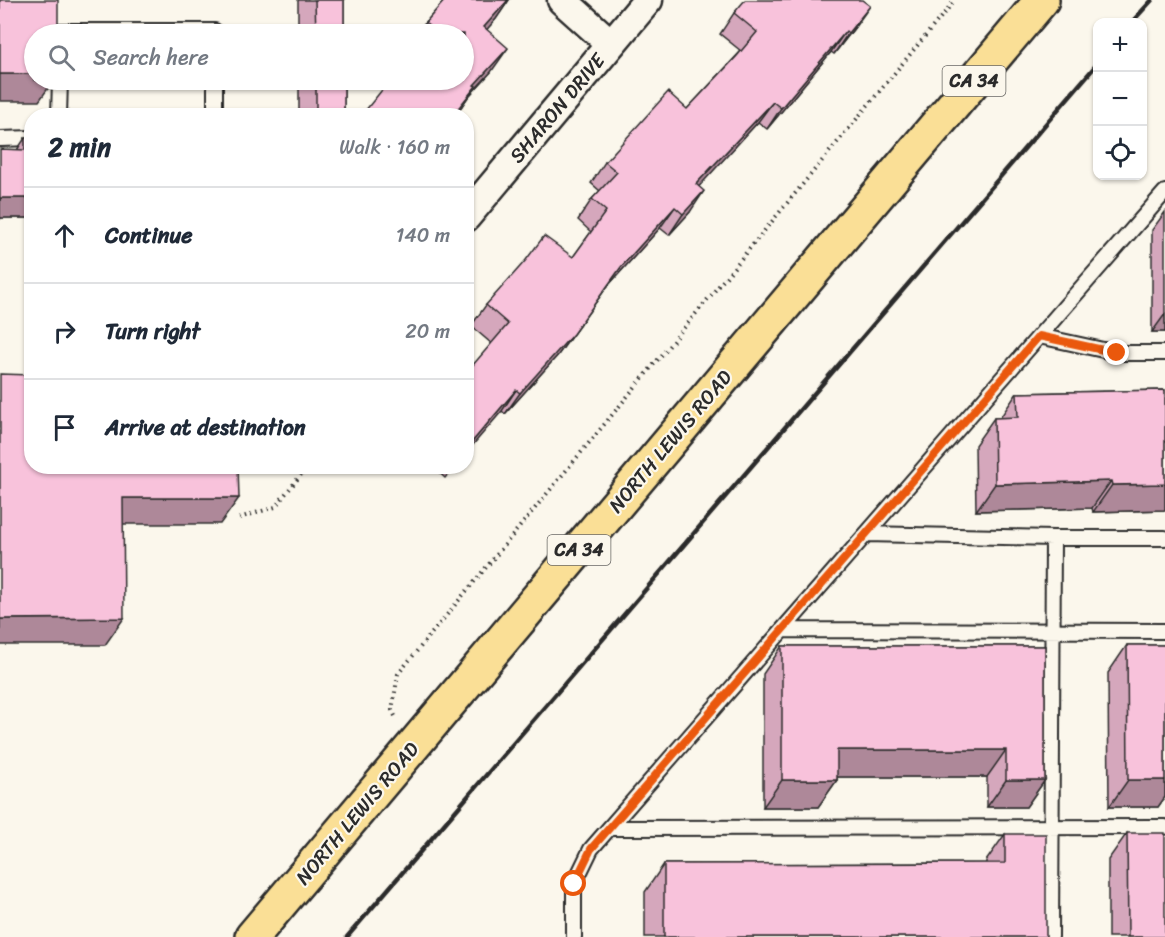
<!DOCTYPE html>
<meta charset="utf-8">
<style>
:root{--surface:#fff;--page:#f6f6f7;--text:#1f2937;--muted:#747a83;--line:#e0e1e3}
body{margin:0;font-family:Sriracha,sans-serif;background:var(--page);color:var(--text)}
.controls{position:absolute;right:18px;top:18px;display:grid;overflow:hidden;border-radius:12px;box-shadow:0 2px 4px #0004}
.controls button{width:54px;height:54px;display:grid;place-items:center;padding:0;border:0;border-bottom:2px solid var(--line);background:var(--surface);color:var(--text);font:30px sans-serif}
.stop{position:absolute;width:18px;height:18px;margin:-14px;border:4px solid #ea580c;border-radius:50%;background:#fff}
.stop.end{background:#ea580c;border-color:#fff;box-shadow:0 2px 6px #0008}
.list{margin:0;padding:0;list-style:none}
h2{display:flex;justify-content:space-between;align-items:center;height:78px;margin:0;padding:0 24px;font-size:26px}
h2 small{font-size:20px;font-weight:400;color:var(--muted)}
.list li{display:grid;grid-template-columns:39px 1fr auto;gap:18px;align-items:center;box-sizing:border-box;height:96px;padding:0 24px;border-top:2px solid var(--line)}
.list b{display:block;font-size:22px;white-space:nowrap}
.list em{font-size:20px;font-style:normal;color:var(--muted)}
.icon{flex:none;width:33px;height:33px;fill:none;stroke:currentColor;stroke-width:2;stroke-linecap:round;stroke-linejoin:round}
.map{position:relative;flex:none;width:1165px;height:937px;overflow:hidden}
.search{position:absolute;background:var(--surface);box-shadow:0 2px 4px #0004;left:24px;top:24px;width:450px;height:66px;display:flex;align-items:center;gap:15px;box-sizing:border-box;padding:0 21px;border-radius:33px;color:var(--muted);font-size:22px}
.panel{position:absolute;background:var(--surface);box-shadow:0 2px 4px #0004;left:24px;top:108px;width:450px;height:366px;border-radius:24px}
.map>svg:first-child{display:block}
</style>
<div class="map">
<svg width="1165" height="937" viewBox="0 0 1165 937">
<rect width="100%" height="100%" fill="#fbf7ec"/>
<filter id="ink" filterUnits="userSpaceOnUse"><feTurbulence type="fractalNoise" baseFrequency=".0167" numOctaves="2"/><feDisplacementMap in="SourceGraphic" scale="12" xChannelSelector="R" yChannelSelector="G"/><feConvolveMatrix kernelMatrix="1 2 1 2 8 2 1 2 1" color-interpolation-filters="sRGB"/></filter>
<g filter="url(#ink)">
<g fill="none" stroke-linecap="round" stroke-linejoin="round">
<g stroke="#2b2b2b" stroke-width="18">
<path id="lane" d="M59,34V31H215V34
M215,80V116
M59,116L60,80
M0,139L32,138
M1039,336L1117,353H1165
M866,534L1053,538L1051,937
M1053,538H1165
M783,630L1165,631
M610,828L1165,827
M574,937V884L591,849L1165,192"/>
</g>
<g stroke="#2b2b2b" stroke-width="33">
<path id="street" d="M562,0L611,44
M466,217L648,0"/>
</g>
<g stroke="#2b2b2b" stroke-width="38">
<path id="primary" d="M252,937L1042,0"/>
</g>
<path stroke="#2b2b2b" stroke-width="4" stroke-dasharray="1.5 4.5" stroke-linecap="butt" d="M239,518L275,507L308,466
M395,716L392,710L398,674L955,0"/>
<use href="#lane" stroke="#fbf7ec" stroke-width="14"/>
<use href="#street" stroke="#fbf7ec" stroke-width="28"/>
<use href="#primary" stroke="#fadf96" stroke-width="33"/>
<path stroke="#2b2b2b" stroke-width="4.5" d="M1132,22L1152,0
M347,937L1098,63"/>
</g>
<path fill="#d5a7bc" stroke="#2b2b2b" stroke-width="1.5" d="M298,0H344V34H298Z
M445,0H509L496,19L487,29L491,72L468,97L455,116H361L415,83L464,34H417L425,23Z
M734,13L855,27L834,54L831,52L767,129L758,122L699,186L690,212L669,235L660,228L606,288L558,355L505,414L502,411L492,344L471,326L486,305L573,257L591,232L578,220L592,199L600,191L591,183L605,162L687,109L741,51L720,34Z
M299,80H344V116H299Z
M25,138H32V218H0L17,150Z
M1165,212V332H1152V230Z
M1165,390V510L1093,512L1092,508L976,511L975,445L994,418H1000L1017,393Z
M432,466H455L445,478Z
M1127,645H1165V797L1158,807H1109L1108,673Z
M782,646H1045V780L1026,807H987V777H837V780L818,807H763V674Z
M1127,833L1165,937H1108V860Z
M1005,834L1046,937H645V892L664,864L986,863V861Z"/>
<path fill="#ae8899" stroke="#2b2b2b" stroke-width="1.5" d="M508,0H509L496,19L467,52L484,27Z
M870,6L855,27L834,54L848,33Z
M846,31L831,52L767,129L781,108Z
M508,48L491,72L468,97L455,116H452L474,85Z
M0,74H34V80H54L39,101H0Z
M773,102L758,122L682,205L696,184Z
M704,191L690,212L669,235L683,214Z
M0,198H32V218H0Z
M675,207L660,228L606,288L558,355L505,414L520,393L621,267Z
M1165,314V332H1152Z
M516,390L502,411L466,453V449Z
M1111,481L1092,508L976,511L995,484Z
M1165,484V510L1093,512L1112,485Z
M123,498H239L220,524H105Z
M124,618L105,645H0V619Z
M837,750H1006L987,777H818Z
M782,780H837L818,807H763Z
M1006,780H1045L1026,807H987Z
M1128,780H1165V797L1158,807H1109Z"/>
<path fill="#f8c2db" stroke="#2b2b2b" stroke-width="1.5" d="M0,0H58V34H34V74H0Z
M315,0H344V34H316Z
M445,0H508L484,27L508,48L474,85L476,86L452,116H361L390,80H411L415,83L418,80H464V34H439L425,23Z
M745,0H862L870,6L848,33L846,31L781,108L773,102L696,184L704,191L683,214L675,207L621,267L573,334L520,393L516,390L466,449V373L508,324L486,305L526,260L544,236L573,257L606,211L592,199L617,172L605,162L668,92L687,109L737,56L757,32L734,13Z
M316,80H344V116H316Z
M25,138H32V198H0V220V149L25,150Z
M0,374L32,375V466H238L239,498H123L124,618L0,619Z
M1165,390V484L1112,485L1111,481L995,484L994,418L1018,417L1017,393Z
M1127,645H1165V780H1128Z
M782,646H1045V780H1006V750H837V780H782Z
M1127,833H1165V937H1128Z
M1005,834H1046V937H664V864L1005,863Z"/>
</g>
<g fill="none" stroke-linecap="round" stroke-linejoin="round" filter="url(#ink)">
<path stroke="#ea580c" stroke-width="8" d="M574,884L591,849L1039,336L1117,353"/>
</g>
<g text-anchor="middle" stroke-width="4.5" stroke-linejoin="round" paint-order="stroke">
<g fill="#fbf7ec" stroke="#696865" stroke-width="1.5">
<rect x="942.5" y="66" width="63" height="30" rx="4.5"/>
<rect x="547.5" y="535" width="63" height="30" rx="4.5"/>
</g>
<g font-size="18" font-weight="bold" fill="#2b2b2b">
<text x="974" y="87">CA 34</text>
<text x="579" y="556">CA 34</text>
</g>
<g font-size="20" fill="#2b2b2b" stroke="#fbf7ec">
<text transform="translate(557 108) rotate(-50)" y="7">SHARON DRIVE</text>
<text transform="translate(670 441) rotate(-50)" y="7">NORTH LEWIS ROAD</text>
<text transform="translate(357 813) rotate(-50)" y="7">NORTH LEWIS ROAD</text>
</g>
</g>
</svg>
<div class="controls">
<button>+</button>
<button>−</button>
<button><svg class="icon" aria-label="locate" viewBox="0 0 24 24"><circle cx="12" cy="12" r="6"/><path d="M12 2v4M12 18v4M2 12h4M18 12h4"/></svg></button>
</div>
<div class="stop" style="left:574px;top:884px"></div>
<div class="stop end" style="left:1117px;top:353px"></div>
<div class="search"><svg class="icon" aria-label="search" viewBox="0 0 24 24"><circle cx="10" cy="10" r="6"/><path d="M15 15l6 6"/></svg>Search here</div>
<section class="panel">
<h2>2 min<small>Walk · 160 m</small></h2>
<ul class="list">
<li><svg class="icon" aria-label="ahead" viewBox="0 0 24 24"><path d="M12 20V5M6 11l6-6 6 6"/></svg><div><b>Continue</b></div><em>140 m</em></li>
<li><svg class="icon" aria-label="right" viewBox="0 0 24 24"><path d="M7 20v-9h11M14 6l5 5-5 5"/></svg><div><b>Turn right</b></div><em>20 m</em></li>
<li><svg class="icon" aria-label="arrive" viewBox="0 0 24 24"><path d="M6 21V4h12l-3 4 3 4H6"/></svg><div><b>Arrive at destination</b></div></li>
</ul>
</section>
</div>
